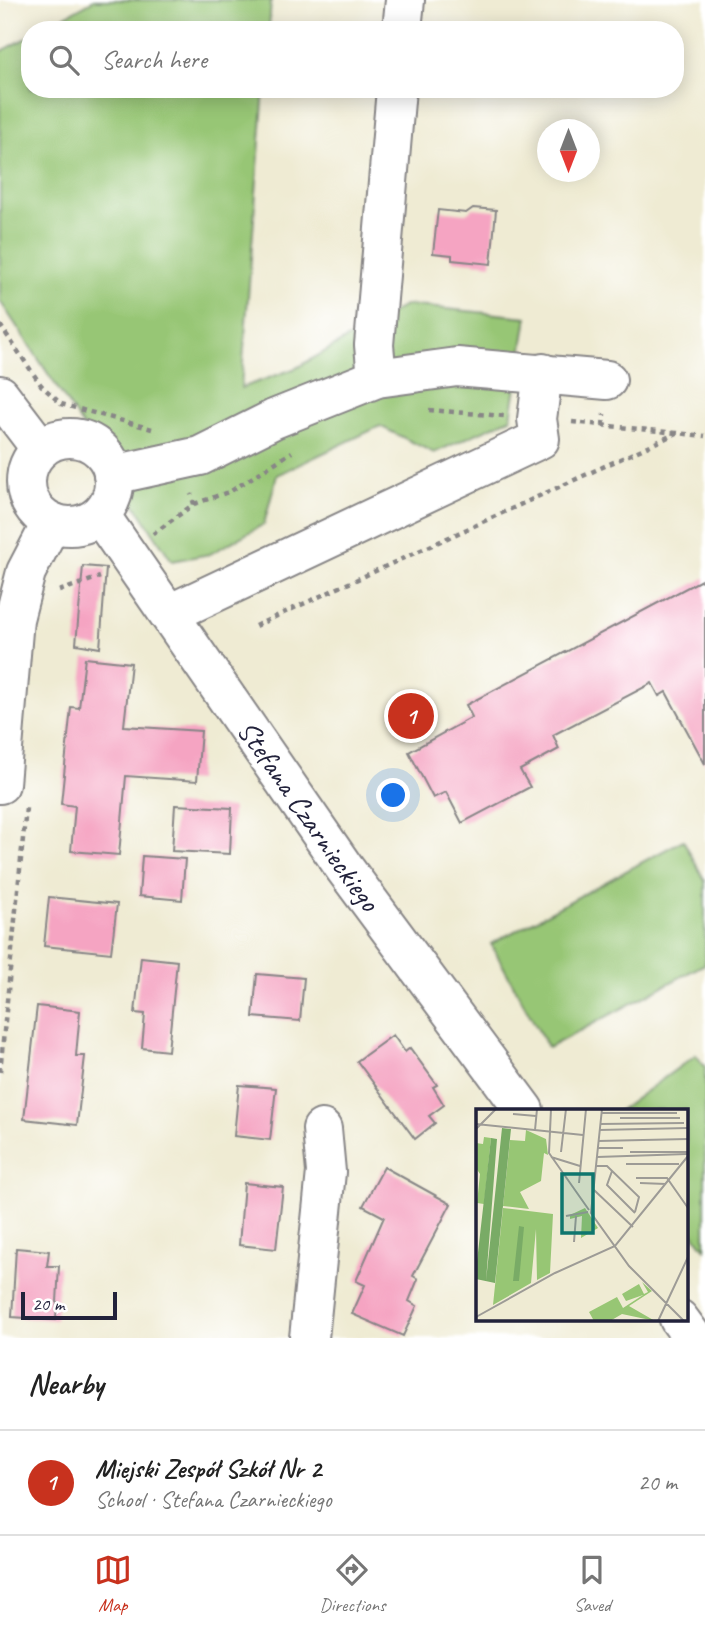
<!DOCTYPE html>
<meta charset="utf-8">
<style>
:root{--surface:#fff;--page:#f6f6f6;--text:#222;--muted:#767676;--line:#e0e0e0;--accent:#c8321e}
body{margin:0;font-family:Caveat,sans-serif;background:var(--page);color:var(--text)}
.compass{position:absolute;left:537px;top:119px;width:63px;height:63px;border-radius:50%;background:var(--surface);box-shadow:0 4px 18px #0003;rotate:180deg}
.scale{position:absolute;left:21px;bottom:18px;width:96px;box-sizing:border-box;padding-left:7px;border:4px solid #22223b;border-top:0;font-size:19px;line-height:24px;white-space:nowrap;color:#22223b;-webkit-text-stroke:5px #fff;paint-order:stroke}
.you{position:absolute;left:394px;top:796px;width:24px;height:24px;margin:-18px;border:5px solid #fff;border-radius:50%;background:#1a73e8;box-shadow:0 0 0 10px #1a73e833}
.badge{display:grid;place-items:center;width:46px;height:46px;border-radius:50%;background:var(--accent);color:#fff;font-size:23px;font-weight:700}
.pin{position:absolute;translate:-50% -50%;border:4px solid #fff;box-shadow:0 2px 7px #0006}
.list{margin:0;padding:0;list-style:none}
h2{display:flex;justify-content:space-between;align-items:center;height:91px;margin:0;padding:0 28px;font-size:30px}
h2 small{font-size:23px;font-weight:400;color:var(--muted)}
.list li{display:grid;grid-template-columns:46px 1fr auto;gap:21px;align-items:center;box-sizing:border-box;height:105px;padding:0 28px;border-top:2px solid var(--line)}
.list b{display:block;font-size:26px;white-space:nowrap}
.list p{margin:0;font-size:23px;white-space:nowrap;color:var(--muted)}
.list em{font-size:23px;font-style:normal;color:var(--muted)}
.icon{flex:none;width:38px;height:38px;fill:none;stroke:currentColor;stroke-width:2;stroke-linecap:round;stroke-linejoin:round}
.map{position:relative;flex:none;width:705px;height:1338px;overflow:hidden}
.search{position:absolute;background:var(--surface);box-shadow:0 4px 18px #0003;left:21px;right:21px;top:21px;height:77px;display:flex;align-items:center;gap:18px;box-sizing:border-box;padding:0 24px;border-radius:28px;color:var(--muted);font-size:26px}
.sheet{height:196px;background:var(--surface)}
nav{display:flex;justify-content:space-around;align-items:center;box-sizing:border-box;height:98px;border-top:2px solid var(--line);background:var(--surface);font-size:19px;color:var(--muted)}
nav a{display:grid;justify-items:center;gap:4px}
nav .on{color:var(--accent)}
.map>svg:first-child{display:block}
</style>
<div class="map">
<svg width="705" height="1338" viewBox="0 0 705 1338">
<rect width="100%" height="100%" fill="#fff"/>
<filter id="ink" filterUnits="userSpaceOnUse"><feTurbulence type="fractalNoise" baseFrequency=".0143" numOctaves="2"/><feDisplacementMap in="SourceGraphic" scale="14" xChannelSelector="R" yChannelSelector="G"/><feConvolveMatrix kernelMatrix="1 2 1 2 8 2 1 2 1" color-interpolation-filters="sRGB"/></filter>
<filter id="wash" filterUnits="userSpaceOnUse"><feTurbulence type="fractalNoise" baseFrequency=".00686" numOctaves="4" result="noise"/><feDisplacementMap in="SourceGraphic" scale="28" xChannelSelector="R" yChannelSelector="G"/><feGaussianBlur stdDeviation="1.57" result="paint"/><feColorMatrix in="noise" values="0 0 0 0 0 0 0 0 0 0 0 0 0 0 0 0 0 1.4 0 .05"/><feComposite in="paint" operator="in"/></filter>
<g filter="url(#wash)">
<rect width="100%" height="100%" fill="#efebd3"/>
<path fill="#97c674" stroke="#5c7458" stroke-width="2" d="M94,0H271L269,30H40Z
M30,36V89H264L241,388L296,368L406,305L527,317L511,418L434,453L380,426L277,475L264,524L210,554L172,561L0,301V52Z
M683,840L705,881V964L548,1048L491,944Z
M696,1055L705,1067V1249L686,1223V1110H620Z"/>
<g id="blocks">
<path fill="#f5a4c2" d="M473,208L496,210L491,264L452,260V255L433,253L438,210L466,213Z
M83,566L106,568L100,648L76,644Z
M705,578V764L666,692L659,696L652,683L553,735L559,749L520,770L530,787L462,823L446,792L433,798L409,752L472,717L466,705Z
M85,658L131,663L124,726L201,731L197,781L126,776L119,855L71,851L75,806L61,804L71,707L79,708Z
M175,805L232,808L230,854L172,851Z
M142,856L185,859L182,900L139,896Z
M49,897L117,904L111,953L44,946Z
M141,957L177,961L168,1051L142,1048L145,1014L135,1013Z
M257,974L304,978L300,1021L253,1017Z
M37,1006L80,1011L76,1056H85L77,1125L24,1119Z
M393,1035L405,1052L410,1048L437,1085L433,1087L444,1105L429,1116L435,1123L415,1139L357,1061Z
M239,1085L276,1088L270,1140L234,1136Z
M384,1167L451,1204L413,1276L418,1279L409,1301L417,1306L403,1336L352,1314L365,1285L356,1281L384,1217L363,1206Z
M244,1183L283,1187L276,1249L239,1245Z
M16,1248L49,1251L47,1266H59L56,1320L12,1317Z"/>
</g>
</g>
<g filter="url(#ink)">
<use href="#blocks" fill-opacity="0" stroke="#888687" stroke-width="2"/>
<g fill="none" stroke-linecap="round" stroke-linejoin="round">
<g stroke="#888687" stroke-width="42">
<g id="minor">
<path d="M402,30L405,0"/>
<path d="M377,378L374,345L396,89"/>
<path d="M0,395L41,449"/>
<circle cx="70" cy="482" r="44"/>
<path d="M113,475L200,456L274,419L377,378L457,367L607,380"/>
<path id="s1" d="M100,515L345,869L524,1110"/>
<path d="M169,614L540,439L537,419L543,373"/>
<path d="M0,784L14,619L26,572L52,522"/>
<path d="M679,1319L693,1338"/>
<path d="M309,1338L326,1172L322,1129"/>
</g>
</g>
<path stroke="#888687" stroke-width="4.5" stroke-dasharray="5 5" stroke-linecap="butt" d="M0,325L41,385L61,404L152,429
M429,410L504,416
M572,422L677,433
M603,426L604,414
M194,504L231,491L292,452
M153,534L194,504L191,494
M59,591L100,577
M255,626L677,433L705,436
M0,1072L26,808"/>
<use href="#minor" stroke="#fff" stroke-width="38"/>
</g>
</g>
<g text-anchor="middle" stroke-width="7" stroke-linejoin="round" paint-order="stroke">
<g font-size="30" fill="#22223b" stroke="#fff">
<text dy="10" stroke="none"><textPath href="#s1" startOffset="366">Stefana Czarnieckiego</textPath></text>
</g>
</g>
<g transform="translate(476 1109)">
<rect width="212" height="212" fill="#efebd3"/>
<path d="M50,21L70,30L72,46L68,44L65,72L44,83L53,100L27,97L34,31L49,32ZM8,28L15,29L8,95L1,94L4,65L0,59V34L7,35ZM27,99L77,105L74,164L61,171L60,120L55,174L17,196ZM109,99L122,119L105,129L106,107L94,110V106ZM166,173L176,182L153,197L179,212L146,205L134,212H118L113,203L141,188L147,199L167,186L150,192L146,185L163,175L168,185L172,183Z" fill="#97c674"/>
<path d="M26,19L35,20L19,174L0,170V161L15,29L21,30L10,172ZM43,117L48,118L43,172H37Z" fill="#79ab66"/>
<path fill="none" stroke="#9d9b96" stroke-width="2" d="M75,0L73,44L113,101M126,0L115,104L153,157L208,212M126,4H201M37,5L60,7M144,9H204M0,15L107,26M124,15L208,14M0,20L20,0M59,21L61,0M123,21L212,19M122,32L212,30M122,39H147M85,43L90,0M154,43H212M75,48L104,57M121,48L211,45M150,55H203M120,57H131L163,88L159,103M136,62L131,76L159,104M160,69H191L212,99M103,74L110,0M164,74L190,75M118,81L157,118M90,107L112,103M98,133L100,107M0,208L79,164L139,137L212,47M182,212L212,148"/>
<path fill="#0f766e" fill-opacity="0.15" stroke="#0f766e" stroke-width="3.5" d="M86,65H117V124H86Z"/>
<rect width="212" height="212" fill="none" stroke="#22223b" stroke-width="3.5"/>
</g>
</svg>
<svg class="compass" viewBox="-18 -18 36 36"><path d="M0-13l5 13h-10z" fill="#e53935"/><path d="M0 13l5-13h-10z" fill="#767676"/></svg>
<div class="scale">20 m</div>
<div class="you"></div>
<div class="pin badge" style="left:411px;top:716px">1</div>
<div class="search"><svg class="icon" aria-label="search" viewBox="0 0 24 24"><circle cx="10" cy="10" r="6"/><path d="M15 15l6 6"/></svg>Search here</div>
</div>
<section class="sheet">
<h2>Nearby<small></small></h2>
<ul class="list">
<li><span class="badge">1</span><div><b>Miejski Zespół Szkół Nr 2</b><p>School · Stefana Czarnieckiego</p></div><em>20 m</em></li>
</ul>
</section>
<nav>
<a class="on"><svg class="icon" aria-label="map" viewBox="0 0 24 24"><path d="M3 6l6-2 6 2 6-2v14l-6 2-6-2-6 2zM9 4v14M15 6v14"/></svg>Map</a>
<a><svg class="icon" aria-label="directions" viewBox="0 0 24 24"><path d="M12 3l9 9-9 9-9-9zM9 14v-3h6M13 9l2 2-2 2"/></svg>Directions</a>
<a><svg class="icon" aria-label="saved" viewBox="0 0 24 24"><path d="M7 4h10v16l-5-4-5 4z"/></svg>Saved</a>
</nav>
